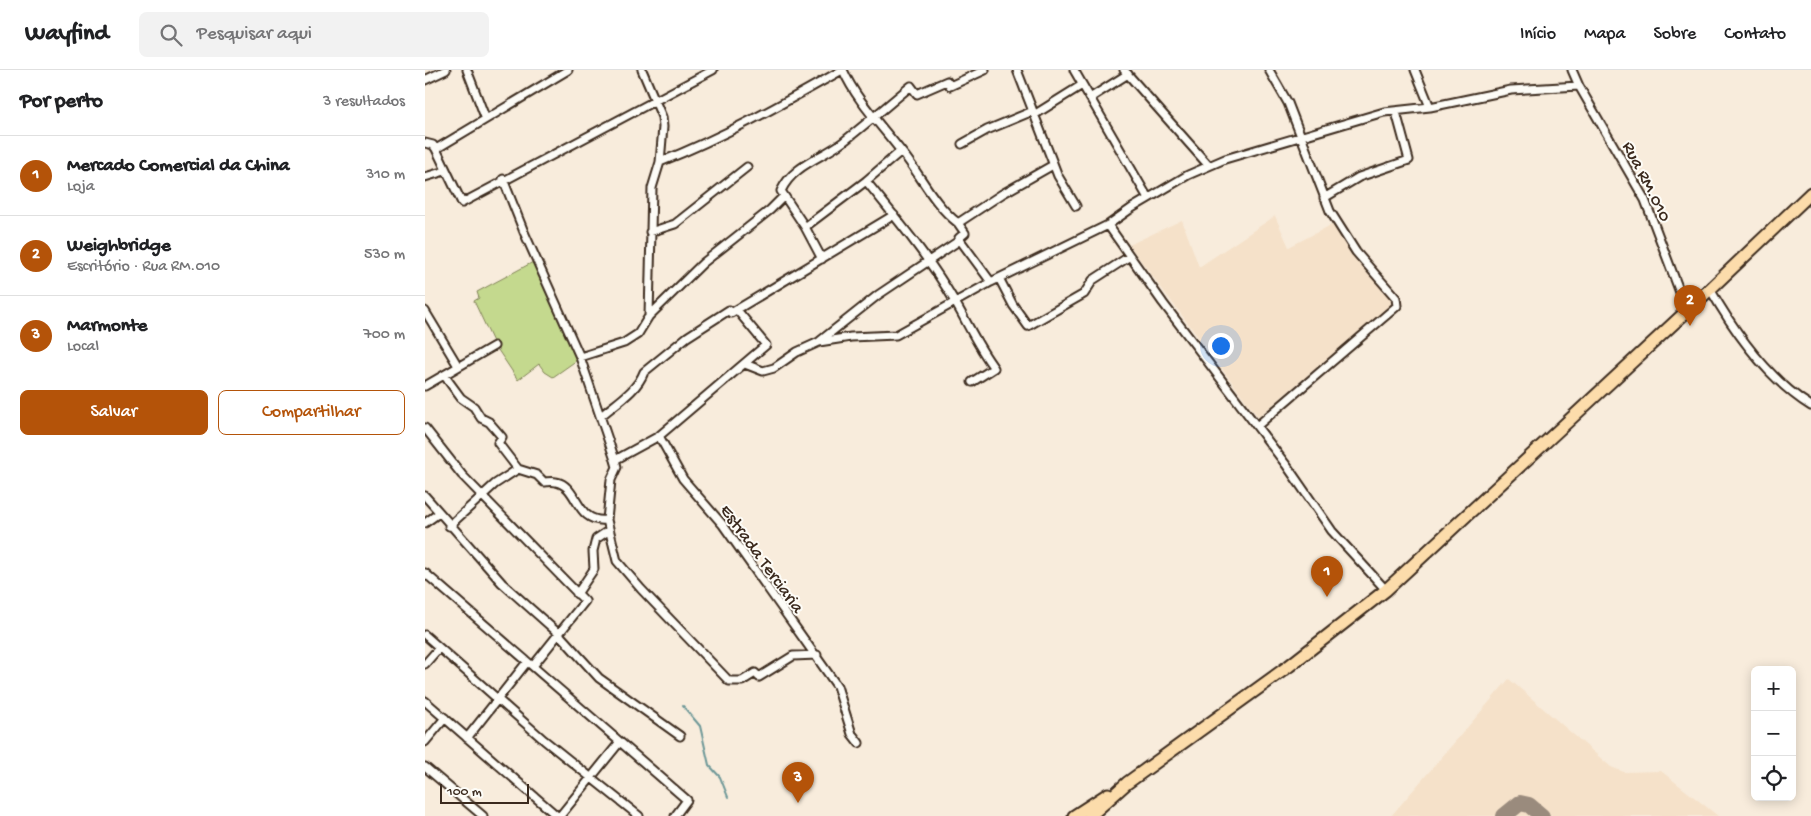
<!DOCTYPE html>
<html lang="pt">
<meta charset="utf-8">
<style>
:root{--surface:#fff;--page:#f2f2f2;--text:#202124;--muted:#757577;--line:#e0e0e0;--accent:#b45309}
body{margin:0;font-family:"Gochi Hand",sans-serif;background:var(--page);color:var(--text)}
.controls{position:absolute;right:15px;bottom:15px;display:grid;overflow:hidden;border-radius:8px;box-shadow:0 2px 12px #0003}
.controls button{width:45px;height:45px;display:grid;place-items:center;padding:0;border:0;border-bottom:1px solid var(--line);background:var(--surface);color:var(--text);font:25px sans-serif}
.scale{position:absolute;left:15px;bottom:12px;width:89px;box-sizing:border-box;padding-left:5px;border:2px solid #3b2a1e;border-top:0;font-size:14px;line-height:18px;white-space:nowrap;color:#3b2a1e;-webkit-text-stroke:4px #fdfcf7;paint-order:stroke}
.you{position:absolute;left:795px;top:275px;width:18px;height:18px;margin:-12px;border:4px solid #fff;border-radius:50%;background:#1a73e8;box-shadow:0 0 0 8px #1a73e833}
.badge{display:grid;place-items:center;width:32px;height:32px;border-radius:50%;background:var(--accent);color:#fff;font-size:16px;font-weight:700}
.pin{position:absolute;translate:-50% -41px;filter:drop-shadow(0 1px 2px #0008)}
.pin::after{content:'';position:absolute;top:26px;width:18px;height:15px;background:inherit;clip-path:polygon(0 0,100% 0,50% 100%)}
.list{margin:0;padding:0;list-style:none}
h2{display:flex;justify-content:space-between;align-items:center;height:65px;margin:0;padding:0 20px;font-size:21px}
h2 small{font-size:16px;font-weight:400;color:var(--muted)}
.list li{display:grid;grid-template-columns:32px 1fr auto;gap:15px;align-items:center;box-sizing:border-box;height:80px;padding:0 20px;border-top:1px solid var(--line)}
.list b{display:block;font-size:19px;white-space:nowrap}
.list p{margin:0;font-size:16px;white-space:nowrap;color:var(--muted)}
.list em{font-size:16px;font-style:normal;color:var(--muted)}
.actions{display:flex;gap:10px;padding:15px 20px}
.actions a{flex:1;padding:11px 0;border:1px solid var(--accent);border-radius:8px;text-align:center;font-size:18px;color:var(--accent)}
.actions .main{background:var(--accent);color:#fff}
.icon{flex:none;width:28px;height:28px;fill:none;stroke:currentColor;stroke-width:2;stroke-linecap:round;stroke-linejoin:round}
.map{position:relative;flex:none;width:1386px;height:746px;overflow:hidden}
header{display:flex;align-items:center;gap:30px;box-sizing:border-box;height:70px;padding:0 25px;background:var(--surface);border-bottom:1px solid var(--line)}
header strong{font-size:24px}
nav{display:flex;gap:28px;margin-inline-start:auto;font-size:18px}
.search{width:350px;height:45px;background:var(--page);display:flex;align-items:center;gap:12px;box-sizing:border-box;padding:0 18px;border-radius:8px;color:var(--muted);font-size:19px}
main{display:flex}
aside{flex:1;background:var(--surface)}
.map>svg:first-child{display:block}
</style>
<header>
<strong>Wayfind</strong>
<div class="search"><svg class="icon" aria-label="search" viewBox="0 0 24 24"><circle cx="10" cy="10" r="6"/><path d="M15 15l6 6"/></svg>Pesquisar aqui</div>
<nav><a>Início</a><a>Mapa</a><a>Sobre</a><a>Contato</a></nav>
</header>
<main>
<aside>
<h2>Por perto<small>3 resultados</small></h2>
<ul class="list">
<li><span class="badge">1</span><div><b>Mercado Comercial da China</b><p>Loja</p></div><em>310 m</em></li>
<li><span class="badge">2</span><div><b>Weighbridge</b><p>Escritório · Rua RM.010</p></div><em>530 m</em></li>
<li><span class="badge">3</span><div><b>Marmonte</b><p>Local</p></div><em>700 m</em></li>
</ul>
<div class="actions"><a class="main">Salvar</a><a>Compartilhar</a></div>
</aside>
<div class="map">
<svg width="1386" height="746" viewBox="0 0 1386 746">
<rect width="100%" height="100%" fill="#f8ecdc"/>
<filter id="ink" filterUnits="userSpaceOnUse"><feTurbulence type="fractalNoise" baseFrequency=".02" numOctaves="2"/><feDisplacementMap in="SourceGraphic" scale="10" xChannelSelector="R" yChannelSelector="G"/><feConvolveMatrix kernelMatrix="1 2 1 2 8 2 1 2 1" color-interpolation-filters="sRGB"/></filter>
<g filter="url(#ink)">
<path fill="#f5e1c9" d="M850,146L864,177L908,154L929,185L966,229V235L833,347L704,175L757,150L774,197Z
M1084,609L1186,697L1199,702L1236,701L1293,746H966Z"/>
<path fill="#c4d98e" stroke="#808256" d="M110,191L155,288L128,307L120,302L114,294L93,310L69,274L49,231L54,228L52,222Z"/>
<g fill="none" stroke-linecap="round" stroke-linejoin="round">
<path stroke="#6d9797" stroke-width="2" d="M92,405L97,403
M33,468L50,487
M258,636L275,656L284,695L295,707L303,727"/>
<path stroke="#9a8b7d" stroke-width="16" d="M1079,746L1095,733L1104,735L1117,746"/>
<g stroke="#3b2a1e" stroke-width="11">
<path id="minor" d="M42,0L60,47
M418,0C431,30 456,55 476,81C496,105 508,134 533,153L577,124L628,95
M592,0L633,106L651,136
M649,0L723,128
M699,0L784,96
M990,0L1005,37
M1147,0L1154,16L1220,130L1262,241
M0,10L21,0
M665,28L703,4
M609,45L657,15
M0,73L8,75L11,79L143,0
M537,74L562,60L608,41
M11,79L37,133L288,0
M235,92C299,67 357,34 417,0
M0,107L20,101
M78,109L99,162L155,287L190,390L192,397L186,410L182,450L192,491L216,519L304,611H317L330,603L334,607L368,586L392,585
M441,111C472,149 505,189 530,232C543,254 553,277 569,298L547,312
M899,128L934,107L984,90L971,42
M683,155L738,233L862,396L907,461L961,520
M380,157L441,111L476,81
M225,162L250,154L322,97
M535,170L566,212
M397,189L380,157L356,121C368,95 397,88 418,72C441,54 464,34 486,16L492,24L522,11L525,16L560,0
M574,208L588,235L603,256L659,224L668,210L705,186
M1285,219C1309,261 1344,310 1386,336
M0,241L33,296
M224,246L278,193L345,140L359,126
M395,271L453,225L535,170L534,168L540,163L533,153
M155,287L199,273L213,264L224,246L227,118L235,92L238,57L237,47L217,0
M320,294L338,301L349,298L372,282L394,272L426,267L471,265L566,212L683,155L707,138L763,105L800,89L959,42L1005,37L1086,20L1154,16
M19,305L36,328L49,337L56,348L64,352L77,367L73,373L93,399L70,414L24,456
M0,316L69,276
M176,346C191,333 212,321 219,302L262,267L304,240L306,243L469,145
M832,356L972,236L971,228L931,182L905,141L863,33L844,0
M0,358L37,405L160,531L108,596
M234,366L341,275L312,240
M190,390L234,366L258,409L298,455L412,616L427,664L434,673
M93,399L112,405L119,412C122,412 127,411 131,412C154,416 150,454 182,450
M0,426L77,513L133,563L174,608L255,666
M0,453L14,443
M0,503L262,730L250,746
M152,524L169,499L168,481L171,469L183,461
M0,565L119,670L214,746
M0,594L14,578
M0,631L132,746
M42,668L102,592
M0,672L20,648
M0,697L58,746
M135,746L194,673"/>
</g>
<g stroke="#3b2a1e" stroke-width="15">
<path id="trunk" d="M649,746L683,724
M665,746L702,713L864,596L961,520L1262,241L1386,123"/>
</g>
<use href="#minor" stroke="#fdfcf7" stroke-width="7"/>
<use href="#trunk" stroke="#fcdcab" stroke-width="11"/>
</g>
</g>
<g text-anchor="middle" stroke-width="4" stroke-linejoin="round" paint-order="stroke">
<g font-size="18" fill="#3b2a1e" stroke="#fdfcf7">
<text transform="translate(1223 111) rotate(63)" y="6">Rua RM.010</text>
<text transform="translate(338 488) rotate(54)" y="6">Estrada Terciaria</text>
</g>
</g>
</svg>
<div class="controls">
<button>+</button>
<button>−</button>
<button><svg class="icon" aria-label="locate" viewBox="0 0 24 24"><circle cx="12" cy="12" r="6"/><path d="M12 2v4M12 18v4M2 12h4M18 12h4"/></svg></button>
</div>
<div class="scale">100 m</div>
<div class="you"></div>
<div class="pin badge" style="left:902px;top:527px">1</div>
<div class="pin badge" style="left:1265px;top:256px">2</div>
<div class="pin badge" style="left:373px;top:733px">3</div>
</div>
</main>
